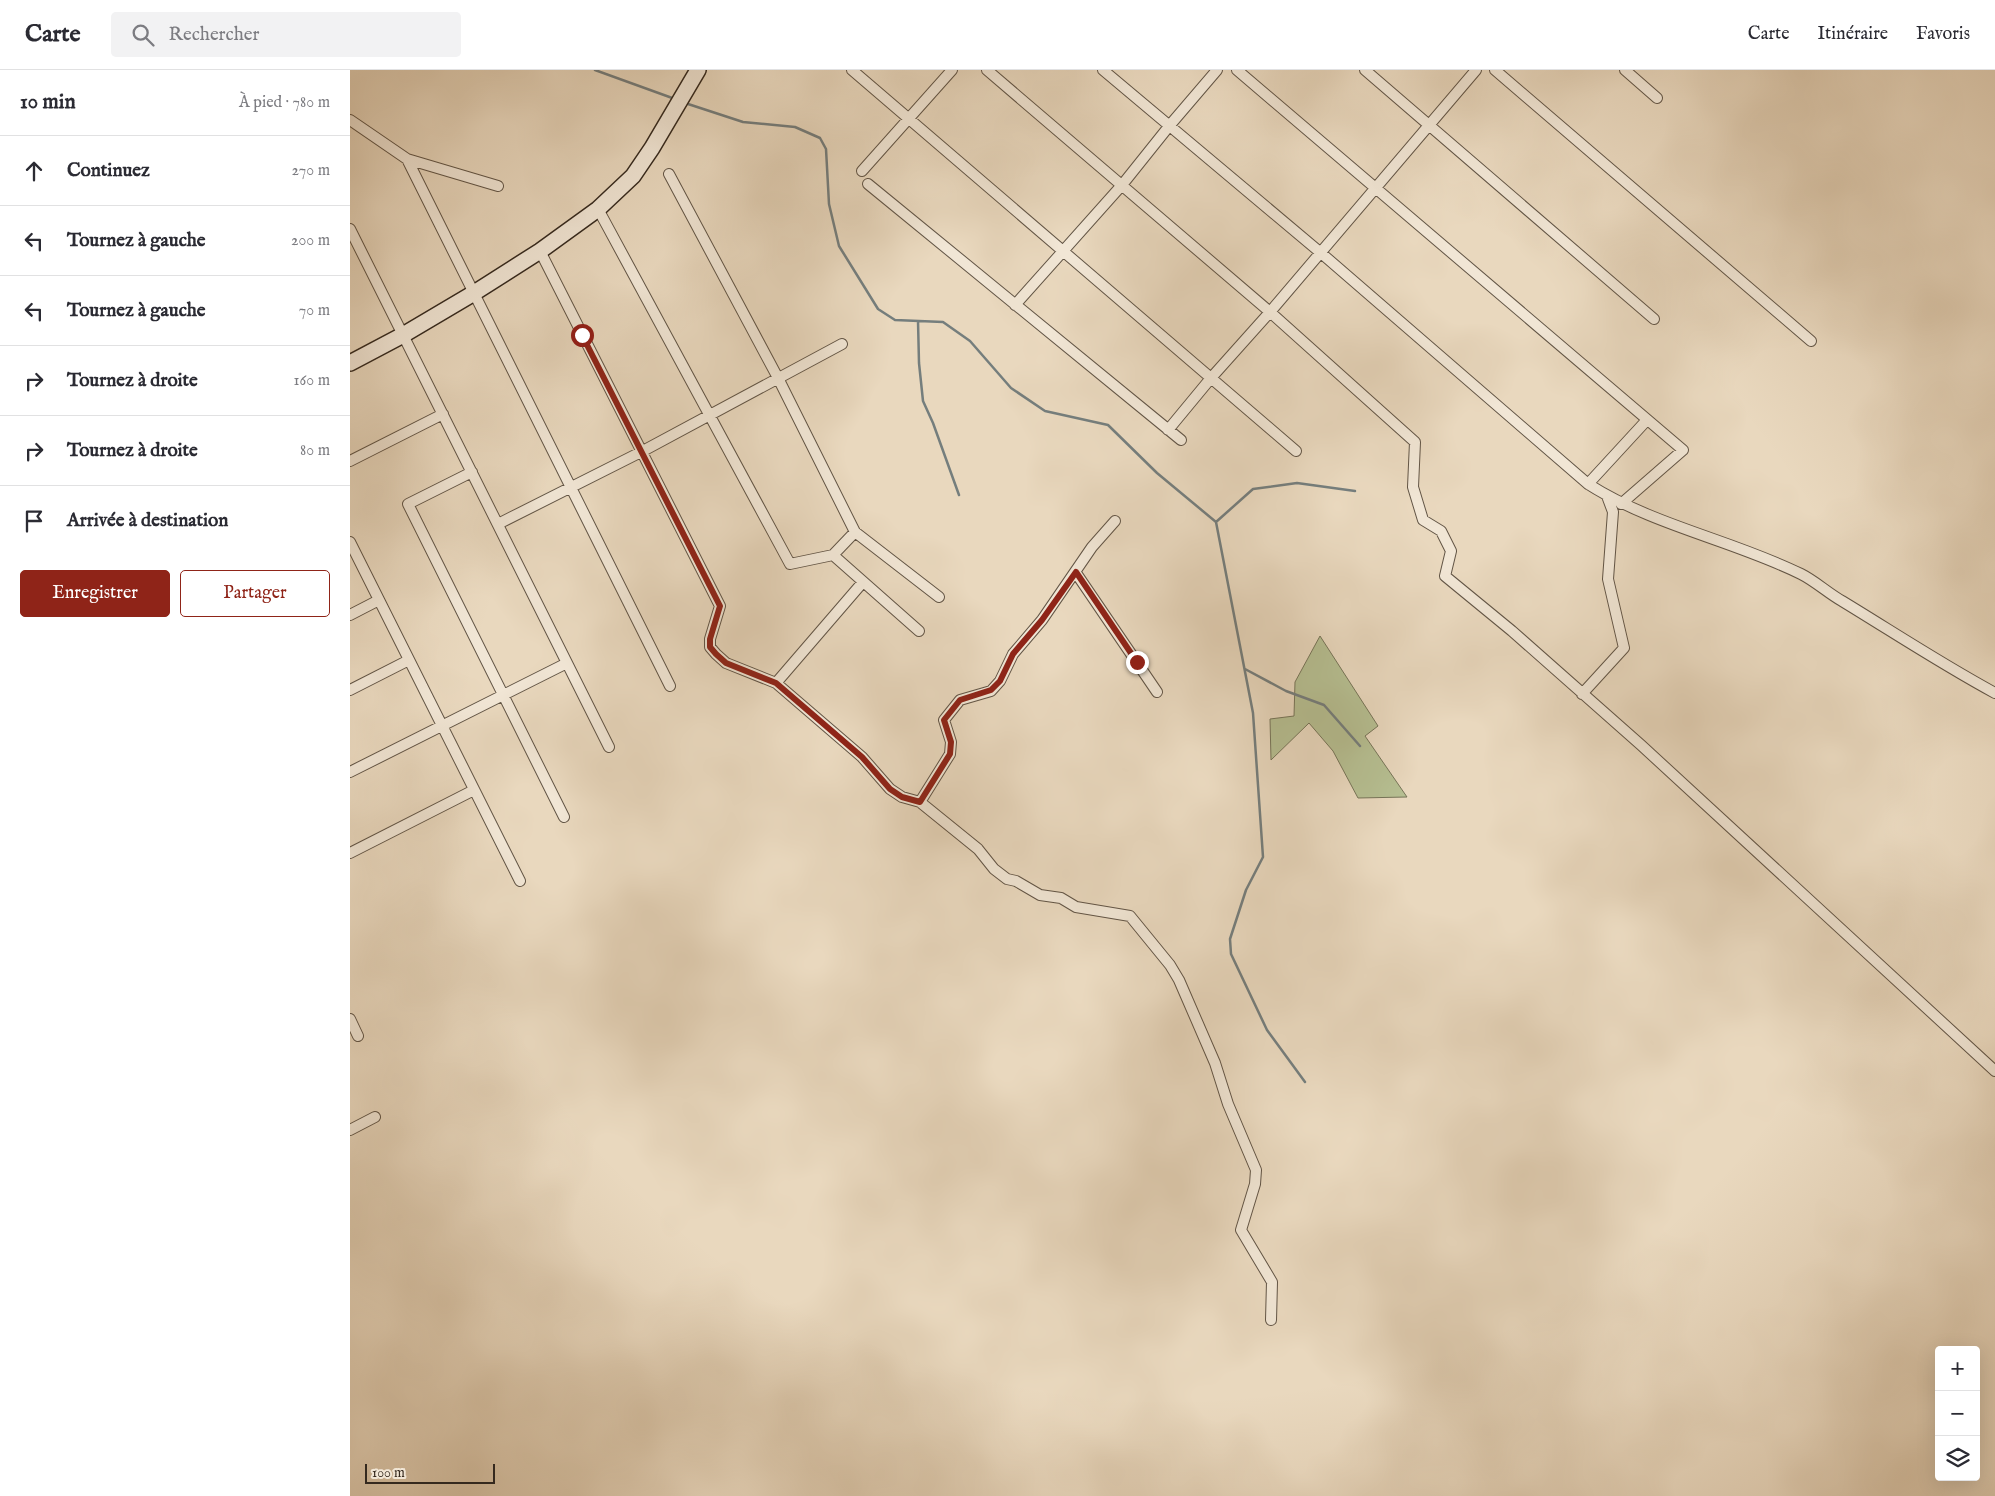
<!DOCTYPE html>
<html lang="fr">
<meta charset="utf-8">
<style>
:root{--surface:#fff;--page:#f2f2f3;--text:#2b2b33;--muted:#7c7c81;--line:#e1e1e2;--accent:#8f2418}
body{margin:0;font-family:"IM FELL English",serif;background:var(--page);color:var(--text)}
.controls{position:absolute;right:15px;bottom:15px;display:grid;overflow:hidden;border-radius:5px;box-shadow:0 5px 20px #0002}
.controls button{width:45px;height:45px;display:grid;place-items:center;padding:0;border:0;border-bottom:1px solid var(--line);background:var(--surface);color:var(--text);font:25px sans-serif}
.scale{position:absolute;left:15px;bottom:12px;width:130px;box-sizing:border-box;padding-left:5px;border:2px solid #35291e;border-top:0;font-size:14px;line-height:18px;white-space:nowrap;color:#35291e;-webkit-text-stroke:4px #f1e6d5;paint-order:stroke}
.stop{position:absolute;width:15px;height:15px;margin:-11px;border:4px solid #8f2418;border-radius:50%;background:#fff}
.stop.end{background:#8f2418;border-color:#fff;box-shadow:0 1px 5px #0008}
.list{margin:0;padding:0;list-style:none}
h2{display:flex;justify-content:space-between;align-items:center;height:65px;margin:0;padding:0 20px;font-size:21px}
h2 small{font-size:16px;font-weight:400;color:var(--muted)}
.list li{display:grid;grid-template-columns:32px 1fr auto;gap:15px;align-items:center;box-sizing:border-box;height:70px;padding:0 20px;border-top:1px solid var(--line)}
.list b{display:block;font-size:19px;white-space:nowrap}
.list em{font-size:16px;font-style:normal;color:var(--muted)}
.actions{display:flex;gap:10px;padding:15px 20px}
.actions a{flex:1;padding:11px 0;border:1px solid var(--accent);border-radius:5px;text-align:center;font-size:18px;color:var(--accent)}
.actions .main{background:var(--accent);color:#fff}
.icon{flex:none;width:28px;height:28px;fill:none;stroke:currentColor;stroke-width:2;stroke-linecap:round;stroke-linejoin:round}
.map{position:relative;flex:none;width:1645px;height:1426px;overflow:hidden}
header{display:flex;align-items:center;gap:30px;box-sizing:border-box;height:70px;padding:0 25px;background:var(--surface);border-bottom:1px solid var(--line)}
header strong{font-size:24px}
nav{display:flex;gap:28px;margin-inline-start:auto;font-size:18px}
.search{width:350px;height:45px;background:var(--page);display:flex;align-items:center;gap:12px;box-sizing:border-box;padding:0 18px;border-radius:5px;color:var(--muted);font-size:19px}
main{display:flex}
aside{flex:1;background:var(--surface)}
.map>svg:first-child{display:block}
</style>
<header>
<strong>Carte</strong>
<div class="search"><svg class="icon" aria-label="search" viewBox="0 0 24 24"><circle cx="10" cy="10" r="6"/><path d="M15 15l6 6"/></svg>Rechercher</div>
<nav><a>Carte</a><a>Itinéraire</a><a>Favoris</a></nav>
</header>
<main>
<aside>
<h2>10 min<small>À pied · 780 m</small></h2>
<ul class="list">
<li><svg class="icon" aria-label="ahead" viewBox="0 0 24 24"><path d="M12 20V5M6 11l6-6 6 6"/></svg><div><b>Continuez</b></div><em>270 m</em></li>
<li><svg class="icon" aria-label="left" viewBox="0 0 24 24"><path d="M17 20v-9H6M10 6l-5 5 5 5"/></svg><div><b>Tournez à gauche</b></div><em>200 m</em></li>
<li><svg class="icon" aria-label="left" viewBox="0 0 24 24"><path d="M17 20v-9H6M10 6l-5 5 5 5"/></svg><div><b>Tournez à gauche</b></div><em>70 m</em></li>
<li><svg class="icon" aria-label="right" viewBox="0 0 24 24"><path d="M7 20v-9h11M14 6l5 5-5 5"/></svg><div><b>Tournez à droite</b></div><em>160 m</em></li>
<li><svg class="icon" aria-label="right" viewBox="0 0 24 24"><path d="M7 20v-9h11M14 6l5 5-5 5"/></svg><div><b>Tournez à droite</b></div><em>80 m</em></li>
<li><svg class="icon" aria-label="arrive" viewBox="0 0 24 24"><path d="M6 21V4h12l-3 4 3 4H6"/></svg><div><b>Arrivée à destination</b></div></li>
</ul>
<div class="actions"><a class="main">Enregistrer</a><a>Partager</a></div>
</aside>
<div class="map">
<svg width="1645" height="1426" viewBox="0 0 1645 1426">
<rect width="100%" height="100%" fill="#e9d8be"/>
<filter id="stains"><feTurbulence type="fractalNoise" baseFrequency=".004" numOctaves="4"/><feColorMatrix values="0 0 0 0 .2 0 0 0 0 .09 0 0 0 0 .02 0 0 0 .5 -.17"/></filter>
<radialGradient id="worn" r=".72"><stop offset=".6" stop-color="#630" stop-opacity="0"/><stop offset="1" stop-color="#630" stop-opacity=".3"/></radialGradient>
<path fill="#b6bf92" stroke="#767458" d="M970,566L1028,656L1015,666L1057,727L1008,728L983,681L959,653L921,690L920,649L944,646L945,612Z"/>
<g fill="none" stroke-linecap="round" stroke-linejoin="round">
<path stroke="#757e7d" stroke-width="2.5" d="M245,0L325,29
M335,33L393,52L445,57L470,68L476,79L479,134L489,176L528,239L545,250L593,252L620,271L661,318L695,341L758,355L807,403L866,452L903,643L913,787L896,820L880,869L881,884L917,960L955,1012
M568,251L569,293L573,331L583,353L609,425
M866,452L903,419L947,413L1005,421
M895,599L936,621L974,635L1010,676"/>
<g stroke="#625546" stroke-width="12">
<path id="minor" d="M502,0L946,381
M637,0L920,242L1065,372L1063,417L1073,450L1091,461L1101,481L1095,506L1162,561L1291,675L1645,1001
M753,0L971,183L1238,414C1304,456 1382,470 1451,504C1465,511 1478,523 1492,531C1543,562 1593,595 1645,623
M887,0L1333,380L1271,434
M1015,0L1304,249
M1145,0L1461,271
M1275,0L1307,28
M0,50L57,89L148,116
M57,89L320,616
M512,101L602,0
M319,104L428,308L505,462L589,527
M518,114L831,370
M248,139L440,494L483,485L505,462
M0,159L259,677
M190,181L370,536L360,569V577L366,584L376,593L426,613L512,687L540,719L552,727L570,732L628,779L644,799L657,809L666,811L690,825L711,828L726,837L780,846L820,895L829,910L865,993L878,1034L906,1100L905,1114L891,1160L922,1212L921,1250
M665,235L772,115L820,55L867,0
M818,360L861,308L920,242L1126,0
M0,391L93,344
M122,402L58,434L214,747
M1238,414L1296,351
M148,454L291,382L492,274
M0,472L170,811
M483,485L569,561
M726,503L807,622
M0,545L29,530
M426,613L513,512
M0,620L59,590
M1232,624L1274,578L1258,509L1263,442L1257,426
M0,702L217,593
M570,732L600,684L601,672L594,650L610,630L641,621L650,611L663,584L692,550L742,477L765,451
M0,783L124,720
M0,949L8,966
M0,1060L25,1047"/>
</g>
<g stroke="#35291e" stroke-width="18">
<path id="secondary" d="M0,293L53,265L124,223L190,181L248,139L283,106L302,78L348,0"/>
</g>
<use href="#minor" stroke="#f1e6d5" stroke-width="10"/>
<use href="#secondary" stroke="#f1e6d5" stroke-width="15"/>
</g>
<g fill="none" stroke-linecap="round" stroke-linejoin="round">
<path stroke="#8f2418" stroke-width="6" d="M232,265L370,536L360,569V577L366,584L376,593L426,613L512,687L540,719L552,727L570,732L600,684L601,672L594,650L610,630L641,620L650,611L663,584L692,550L726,502L787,592"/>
</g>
<rect width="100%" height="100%" filter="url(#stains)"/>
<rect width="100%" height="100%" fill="url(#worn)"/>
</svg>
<div class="controls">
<button>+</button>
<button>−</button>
<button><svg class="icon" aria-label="layers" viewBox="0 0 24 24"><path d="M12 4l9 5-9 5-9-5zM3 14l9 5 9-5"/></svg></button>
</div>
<div class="scale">100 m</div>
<div class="stop" style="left:232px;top:265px"></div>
<div class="stop end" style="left:787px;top:592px"></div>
</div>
</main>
